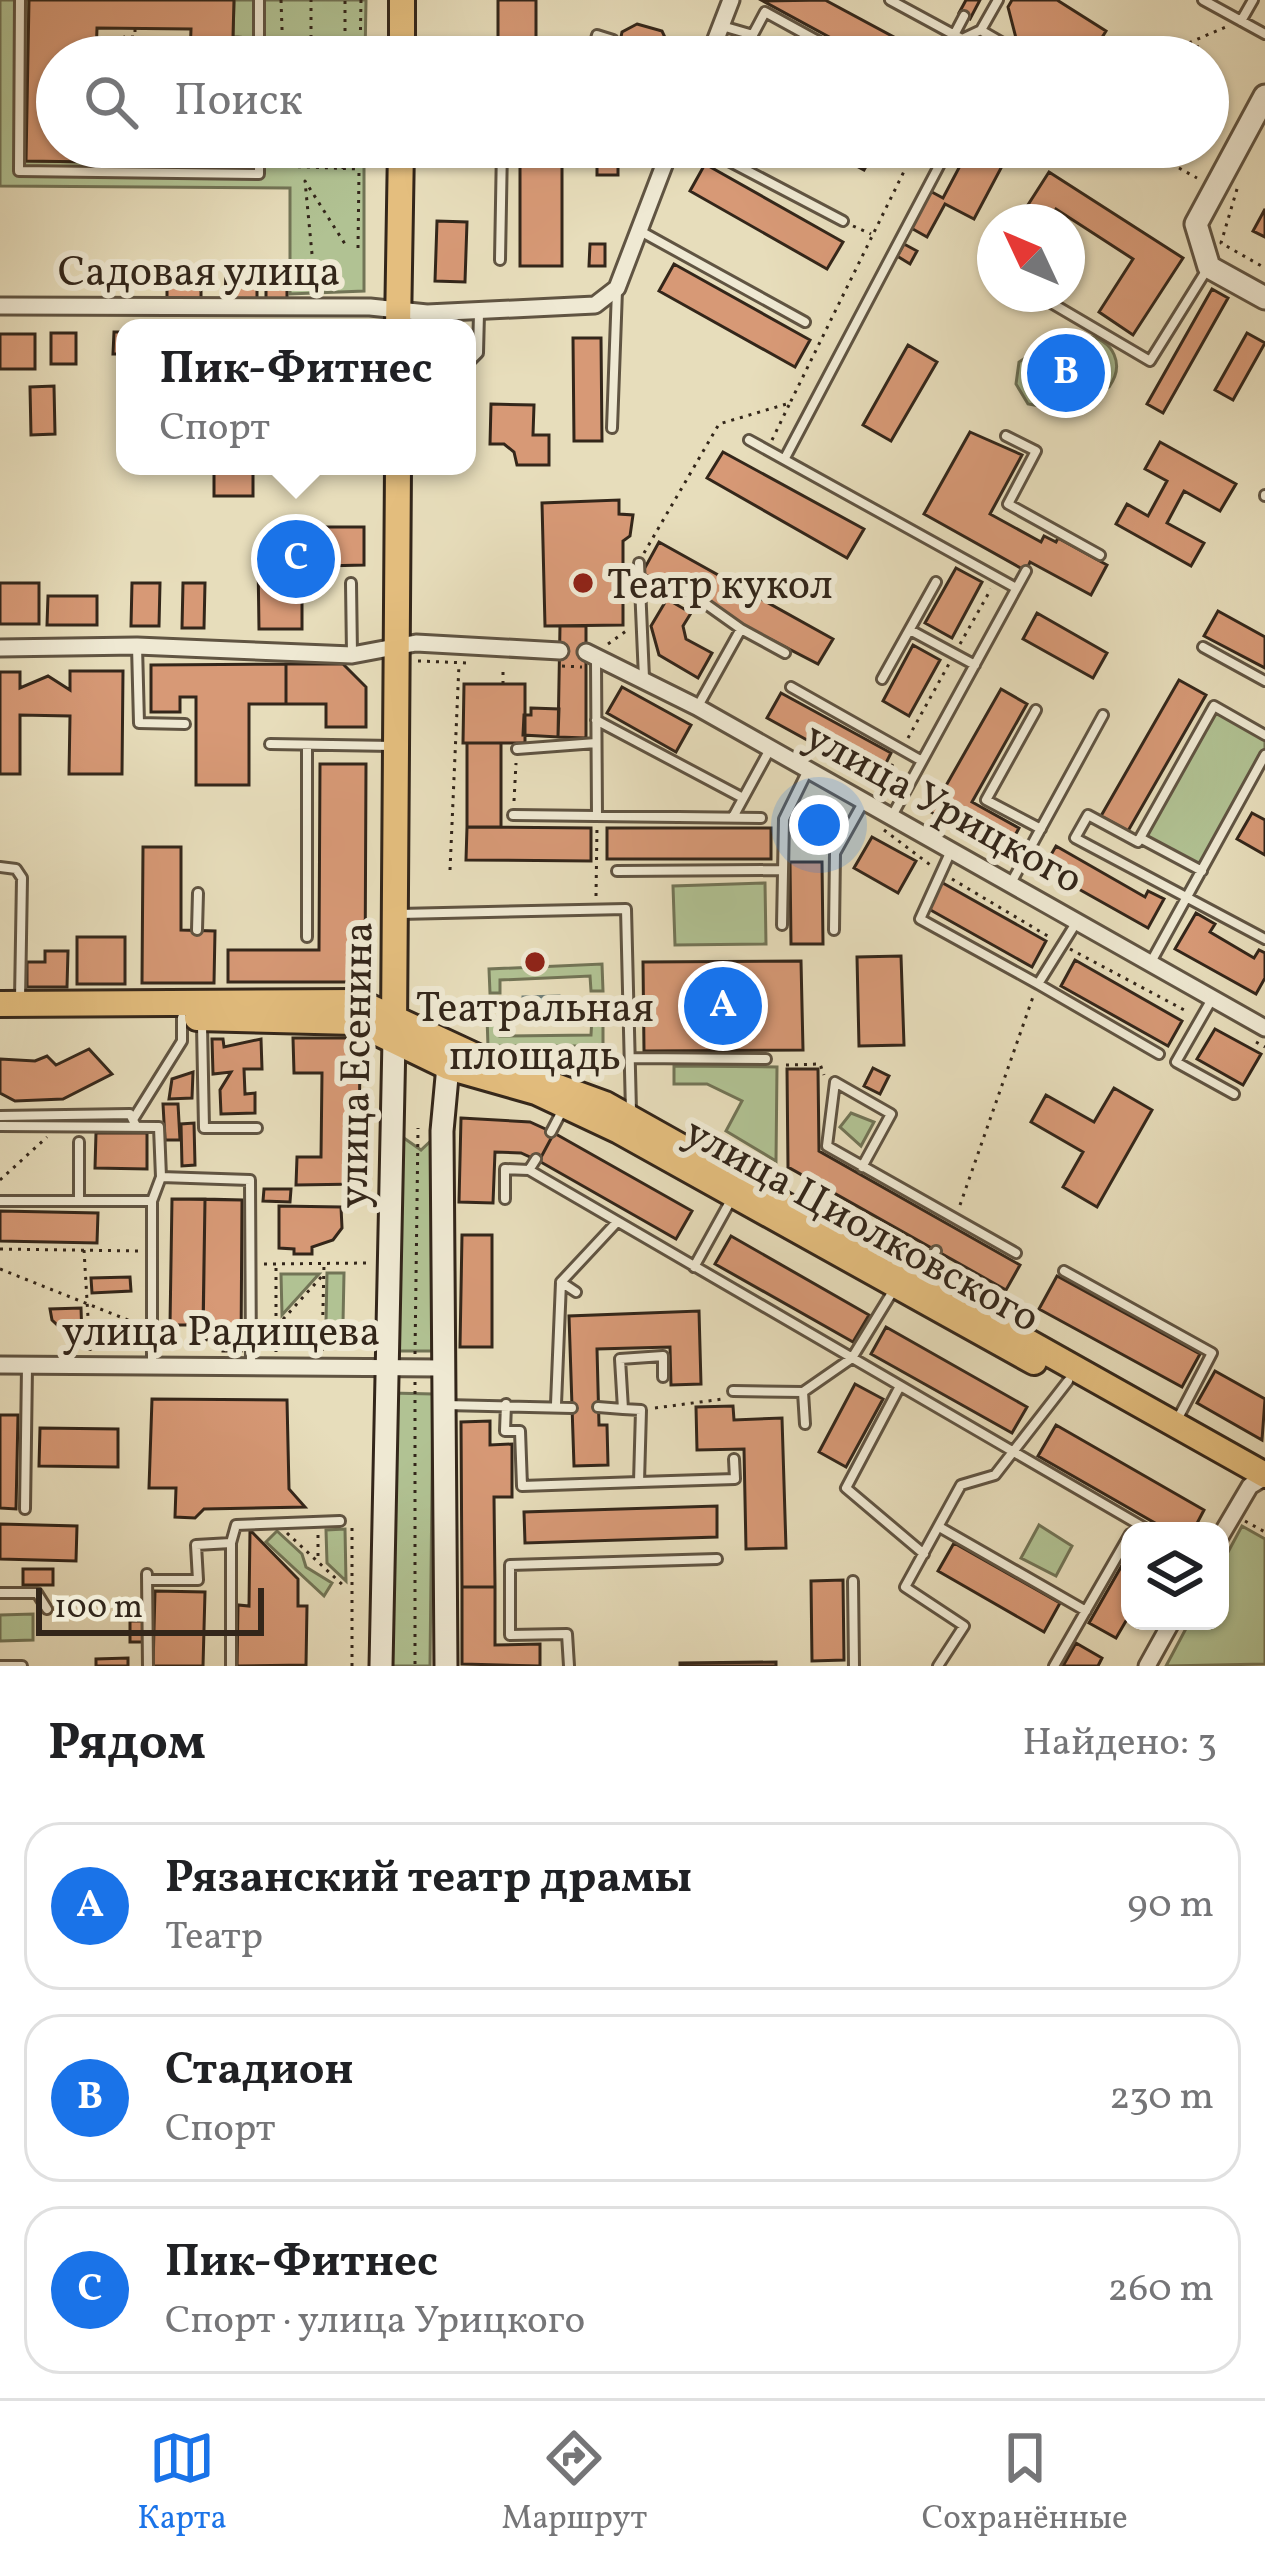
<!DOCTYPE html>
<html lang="ru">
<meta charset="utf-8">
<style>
:root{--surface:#fff;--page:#f6f6f6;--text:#202124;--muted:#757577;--line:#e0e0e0;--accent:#1a73e8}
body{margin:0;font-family:Vollkorn,serif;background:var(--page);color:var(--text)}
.controls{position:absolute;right:36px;bottom:36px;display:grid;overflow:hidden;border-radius:24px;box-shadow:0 3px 9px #0004}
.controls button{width:108px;height:108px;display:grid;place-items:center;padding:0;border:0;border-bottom:3px solid var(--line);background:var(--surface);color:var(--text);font:60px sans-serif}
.compass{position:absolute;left:977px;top:204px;width:108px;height:108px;border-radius:50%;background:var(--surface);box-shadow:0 3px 9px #0004;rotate:314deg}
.scale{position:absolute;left:36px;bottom:30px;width:228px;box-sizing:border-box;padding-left:12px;border:6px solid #33261a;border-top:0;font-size:33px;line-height:42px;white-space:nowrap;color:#33261a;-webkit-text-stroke:9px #efe9d3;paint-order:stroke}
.you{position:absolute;left:819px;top:825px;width:42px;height:42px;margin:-30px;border:9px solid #fff;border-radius:50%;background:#1a73e8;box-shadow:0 0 0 18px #1a73e833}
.badge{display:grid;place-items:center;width:78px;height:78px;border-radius:50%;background:var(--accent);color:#fff;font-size:39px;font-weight:700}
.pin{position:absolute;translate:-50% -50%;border:6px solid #fff;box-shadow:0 3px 12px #0006}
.popup{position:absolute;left:116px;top:319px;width:360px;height:156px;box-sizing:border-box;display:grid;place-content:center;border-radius:24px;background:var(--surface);filter:drop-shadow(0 3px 9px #0005);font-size:39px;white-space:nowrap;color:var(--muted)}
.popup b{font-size:45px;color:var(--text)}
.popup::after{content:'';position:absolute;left:50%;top:100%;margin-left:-24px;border:24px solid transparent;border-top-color:var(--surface)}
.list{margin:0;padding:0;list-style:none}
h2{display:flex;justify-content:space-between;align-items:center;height:156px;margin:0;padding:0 48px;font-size:51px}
h2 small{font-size:39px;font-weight:400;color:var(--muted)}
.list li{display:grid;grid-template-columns:78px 1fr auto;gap:36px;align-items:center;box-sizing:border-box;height:168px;margin:0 24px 24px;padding:0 24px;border:3px solid var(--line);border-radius:36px}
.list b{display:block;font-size:45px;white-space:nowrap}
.list p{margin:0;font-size:39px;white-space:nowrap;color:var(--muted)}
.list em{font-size:39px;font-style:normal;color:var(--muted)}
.icon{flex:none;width:66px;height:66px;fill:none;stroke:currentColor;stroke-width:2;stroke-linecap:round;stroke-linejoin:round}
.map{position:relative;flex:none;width:1265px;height:1666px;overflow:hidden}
.search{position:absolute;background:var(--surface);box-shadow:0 3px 9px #0004;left:36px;right:36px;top:36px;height:132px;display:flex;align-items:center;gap:30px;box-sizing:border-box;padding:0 42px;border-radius:66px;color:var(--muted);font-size:45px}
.sheet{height:732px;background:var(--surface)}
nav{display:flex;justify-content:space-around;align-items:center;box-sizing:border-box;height:168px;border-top:3px solid var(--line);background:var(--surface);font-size:33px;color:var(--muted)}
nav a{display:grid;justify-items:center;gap:6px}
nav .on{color:var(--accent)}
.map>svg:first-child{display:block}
</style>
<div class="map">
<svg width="1265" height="1666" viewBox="0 0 1265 1666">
<rect width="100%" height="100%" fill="#e7ddbb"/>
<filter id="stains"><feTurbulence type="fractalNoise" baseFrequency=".00167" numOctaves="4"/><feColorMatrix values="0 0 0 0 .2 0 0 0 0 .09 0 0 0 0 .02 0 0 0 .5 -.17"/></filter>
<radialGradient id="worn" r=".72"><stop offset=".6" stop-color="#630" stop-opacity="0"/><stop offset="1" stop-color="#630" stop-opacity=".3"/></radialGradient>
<path fill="#b1c293" stroke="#727456" stroke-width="3" d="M0,0H29L26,161L229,164L231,147H364V291L290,294V188L0,186Z
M234,0H366L365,57H250L251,38L233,37Z
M1087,336C1114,340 1125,365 1109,387L1050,408L1028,404L1016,384L1019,362L1034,352Z
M1215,709L1265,739V749L1201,867L1144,837Z
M765,883L766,944L675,945L673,886Z
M602,964L603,991H591L590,976L500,980V993H490L489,969Z
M592,1016H603V1046H488L487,1017H500V1036L591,1035Z
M674,1066L777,1067L776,1161L726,1131L742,1101L707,1084H674Z
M851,1113L874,1122L861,1146L840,1127Z
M401,1136L421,1150L436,1136L432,1351H393Z
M327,1273H344L343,1323L326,1322Z
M319,1274L282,1315L281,1274Z
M390,1393L433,1394L430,1666H387Z
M1039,1525L1072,1546L1056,1576L1021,1558Z
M1242,1526L1265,1539V1664L1166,1666L1190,1621H1220V1567Z
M345,1529L346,1581L327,1563L326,1530Z
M277,1531L302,1554L306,1567L332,1583L324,1596L266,1542Z
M33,1614V1640L0,1641V1615Z"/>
<path fill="#99bab8" stroke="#707f79" stroke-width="3" d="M559,996L560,1016L523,1017V997Z"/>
<path fill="#d79976" stroke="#33261a" stroke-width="3" d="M29,0H234L233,37L251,38L250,57H190L191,29L97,28L96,57H57V147H231L230,164L26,161Z
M498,0H536V57H498Z
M825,0L916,49L912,57H866L763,1Z
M966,0H980L970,19L959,13Z
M1012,0H1057L1106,31L1090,57H1047L1016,38L1008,7Z
M637,24L662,31L669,46L665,57H617L622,32Z
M520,147H618V175H597V162H562V266H520Z
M821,147H877L864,170Z
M970,147H997L1009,153L974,219L945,204L927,237L911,228L930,191L943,198Z
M705,164L843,242L827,269L690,191Z
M1049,172L1183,258L1133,335L1099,312L1133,259L1056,209L1048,222H1017Z
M1265,209V237L1253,231Z
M437,221L467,222L465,282L435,281Z
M590,244H605V266H589Z
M904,244L917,251L910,264L897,256Z
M674,264L810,340L795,367L659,291Z
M167,267L201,268V303H167Z
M226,270H257V301H225Z
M266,273H287V301H266Z
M1212,289L1228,298L1163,413L1147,404Z
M114,332H125V354H113Z
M51,333H76V364H51Z
M1247,333L1265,343L1233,400L1215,390Z
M0,334H35V369H0Z
M573,338H601L602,441H574Z
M908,345L937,362L891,441L863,425Z
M54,386L55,434L31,435L30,387Z
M491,404L534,405L533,435H549V465H517L514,452L504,444H490Z
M970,432L1022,455L990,514L1041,542L1044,536L1056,542L1058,538L1107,565L1091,595L1030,562L1026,571L924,514Z
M1160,442L1236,484L1220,511L1184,491L1167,523L1204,543L1191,566L1116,524L1127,504L1148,516L1167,481L1145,469Z
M723,452L864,529L847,558L707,478Z
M214,466H253V496H214Z
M619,500V514L633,515L630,536L623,541V625L545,626L542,503Z
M290,527H364V565L323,566L302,587V629H259L258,559Z
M659,542L833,639L818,664L642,573Z
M956,568L982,582L952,638L925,623Z
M0,583H39V624H0Z
M132,583H160L159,626H131Z
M183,583H205L204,628H182Z
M48,596H97V625H47Z
M667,599L691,613L683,626L686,639L712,653L698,678L659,655L651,626Z
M1218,611L1265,637V668L1204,636Z
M1037,613L1107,653L1093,678L1023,639Z
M560,626H586V738L558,737Z
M913,645L940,660L909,716L883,701Z
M286,664V704H249V785H196V697H180V712H151V665Z
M286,664H343L366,687V727H326V704H286Z
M70,671H123L122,774H69L70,716L20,715V774H0V672H20V688L48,676L70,690Z
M1179,680L1206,695L1128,831L1101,816Z
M464,684H525V743H463Z
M622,687L691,725L676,752L607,713Z
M1001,689L1027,704L972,802L1019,828L1005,854L931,812Z
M781,693L891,753L878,779L767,718Z
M531,708L559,709L558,737L523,735L524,715H531Z
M467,743H501V827H467Z
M320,764H366L365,982H228V950H319Z
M1252,813L1265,820V855L1237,839Z
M467,827L591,828V861L466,860Z
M607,828H771V859H607Z
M872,837L916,861L898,893L854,868Z
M1056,846L1145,897L1148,891L1164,899L1148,928L1043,869Z
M143,847H181V930L215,931L214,983H142Z
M790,862H822L823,944H791Z
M941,882L1046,941L1032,967L927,908Z
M1196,913L1215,924L1210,932L1254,958L1259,950L1265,953V978L1256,994L1175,949Z
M77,937H125V984H77Z
M45,951H68L67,987H27V962H45Z
M901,956L904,1045L859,1046L857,957Z
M1075,960L1182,1021L1168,1046L1061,986Z
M801,961L803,1050L644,1051L643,962Z
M1215,1029L1261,1054L1243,1085L1197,1059Z
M293,1038H360L359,1184L296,1185L297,1157H321L322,1073H294Z
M212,1039H223L224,1047L261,1039L262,1069H244L245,1094L255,1093V1113L221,1114L220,1090L231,1072L213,1074Z
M89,1049L112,1074L63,1099L15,1101L0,1093V1059L35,1061L47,1056L56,1065Z
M873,1068L889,1076L880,1094L864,1086Z
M787,1069H818L819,1151L1020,1265L1006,1290L788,1167Z
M193,1072L192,1098L169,1099L172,1079Z
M1114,1088L1152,1110L1097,1207L1063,1187L1083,1152L1031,1122L1046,1095L1094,1122Z
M163,1104H178L180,1140H165Z
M461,1118L530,1122L554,1133L539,1161L521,1153L495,1152L493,1203L459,1202Z
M194,1123L195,1165L182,1166L181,1124Z
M96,1133H147V1169L95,1168Z
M554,1133L692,1211L676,1239L539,1161Z
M264,1189H291L290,1202L263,1201Z
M172,1199L242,1200L241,1351H223V1339L203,1340V1325H170Z
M172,1199H205L203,1325H170Z
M205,1199L242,1200L241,1351H223V1339L203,1340Z
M279,1206L341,1207L342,1228L333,1240L312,1247V1254H294V1249L279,1248Z
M0,1211L98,1213L97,1243L0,1241Z
M462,1235H492V1347H460Z
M731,1236L869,1315L853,1342L715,1264Z
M1057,1276L1200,1354L1182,1387L1039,1309Z
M130,1277L131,1291L92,1293L91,1278Z
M81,1308L82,1337L69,1336L52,1320L50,1309Z
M699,1311L701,1384L671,1385L670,1347L597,1349L599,1425H607L608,1465L574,1466L569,1316Z
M886,1327L1027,1407L1012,1433L871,1354Z
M105,1329H124V1339H105Z
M1215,1371L1265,1399L1262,1440L1197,1403Z
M855,1384L883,1399L846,1467L819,1452Z
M152,1399L287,1400L289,1489L305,1507L204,1509L195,1518L175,1517L176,1488H149Z
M733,1406L734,1420L782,1418L786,1548L746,1549L744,1449L697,1450L696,1407Z
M0,1415H18L16,1509L0,1508Z
M490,1421V1445L512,1444V1497H494L495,1587H462L461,1422Z
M1056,1425L1204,1510L1193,1531H1169L1038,1456Z
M40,1428L118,1429V1467L39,1466Z
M717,1506V1537L525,1543L524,1512Z
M0,1524L77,1526L76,1561L0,1559Z
M250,1530L298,1579V1606H307L306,1665L237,1666L238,1605L249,1606Z
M954,1543L1060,1603L1044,1632L938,1571Z
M1129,1553L1130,1614L1116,1638L1089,1623Z
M23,1569H53V1585H23Z
M843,1580L844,1660L812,1661L811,1581Z
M462,1587H495V1645L540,1644V1666L462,1664Z
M155,1591L205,1592L203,1666H153Z
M130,1621H145V1642H130Z
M1076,1643L1102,1658L1098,1666H1063Z
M128,1658V1666H96V1659Z
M776,1662V1666H680V1663Z"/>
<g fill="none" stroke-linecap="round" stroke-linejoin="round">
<g stroke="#605442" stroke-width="14">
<path id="service" d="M20,0L19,171L259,174V147
M259,0V57
M890,0L962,39L952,57
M1203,0L1265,34
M1241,21L1253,0
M722,26L753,35
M982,31L1027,57
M954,35L964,16
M962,39L981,30L998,0
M591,57L597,35L613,40
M741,57L765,12L847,57
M702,147L843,221
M642,232L805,322
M500,260L502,147
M1036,294L1150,361L1206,271
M467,364L478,353L479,313
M612,428L617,290
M1006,436L1036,451L1008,504L1100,555
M749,440L1016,588
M785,458L949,147
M1265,495V496
M639,563L644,678
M351,583L352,654
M689,592L741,629
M910,630L975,665
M137,646L139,723L185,724
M1203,647L1265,681
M596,660L597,816
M882,679L936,582
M791,687L922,761
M698,706L741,629L785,653
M1036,710L986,800L1041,829
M596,720L743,798
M270,744L393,746
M517,749L596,743
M513,815L761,818
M892,816L1026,571
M733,817L769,751
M1140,838L1138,842L1088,815L1075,838L1265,939
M950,853L920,919L1038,984L1076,923
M0,867L16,869L22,878L20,999
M617,871L783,870
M1202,871L1140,838L1214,706L1265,735
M1011,883L1103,715
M399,914L626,909L631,1111
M782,925L784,819L808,770
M197,930L198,893
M834,930L835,853L864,801
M307,937V745
M1151,962L1265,755
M1038,984L1159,1054
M1212,999L1176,1062L1234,1094
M202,1025L204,1128H257
M631,1058L766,1059
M0,1116L130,1114L135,1124
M134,1118L182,1041V1018
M0,1126L159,1127L161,1177L152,1201V1364
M551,1132L562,1111
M79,1142V1201
M862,1167L891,1114L835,1082L827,1146L1016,1253
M529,1170L536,1159
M161,1177L250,1180L251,1365
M505,1199V1169L529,1170L1150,1531
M0,1201H152
M694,1267L731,1200
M1064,1271L1212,1353L1177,1420
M921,1275L936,1251
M561,1282L617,1222
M900,1386L846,1488L924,1554
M733,1391L803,1392L852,1358L893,1291
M803,1392L805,1424
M506,1404L505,1431H520L522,1486L639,1482
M556,1404L561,1282L576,1292
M445,1405L572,1408
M598,1407L623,1409L620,1359L663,1356V1377
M623,1409L641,1410L639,1482L735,1479L734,1459
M25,1509L27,1367
M941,1528L1086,1611
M147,1574L148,1666
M149,1580H198L196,1545L231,1543L236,1525L340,1521
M853,1581L854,1666
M0,1593H37L47,1609
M0,1666H22
M231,1666V1543
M569,1666L567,1634L510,1635V1565L717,1559
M938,1666L964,1626L905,1587L961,1485L995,1475L1068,1381
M1054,1666L1130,1534"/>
</g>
<g stroke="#605442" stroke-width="21">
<path id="minor" d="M402,49L429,48L454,57
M709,57L731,0
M0,306L370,307L427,313L595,305L617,288L671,147
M0,648L137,646L352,655L416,643L560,651
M586,652L697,707L1265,1028
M0,1365L441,1368
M1220,1537L1250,1486L1265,1477
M1147,1666L1172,1621"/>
</g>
<g stroke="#605442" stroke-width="27">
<path id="tertiary" d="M1265,96L1196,224L1209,267L1265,298"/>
</g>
<g stroke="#33261a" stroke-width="27">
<path id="secondary" d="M381,1666L394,1039
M446,1666L442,1131L449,1055"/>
</g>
<g stroke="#33261a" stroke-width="30">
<path id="primary" d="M402,57V0
M398,328L401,147
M0,1004L359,1002L484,1060L605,1104L1265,1475
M197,1018L355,1022L448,1067L536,1092L619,1131L1034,1362
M394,1030L398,466"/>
</g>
<path stroke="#33261a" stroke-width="3" stroke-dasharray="3 6" stroke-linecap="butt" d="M281,0L283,57
M311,38V0
M345,40V0
M124,57V37H135V28
M308,57L311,40H349V57
M360,57L361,0
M1156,57L1228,26
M1196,57L1198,41
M282,147L281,166L359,169V147
M1165,147L1178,167L1181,147
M308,167L309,147
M1179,168L1197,178
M343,169L344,147
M1237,189L1221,243L1265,268
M853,226L871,234
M358,248L359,171
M312,254L305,181L345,244
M772,440L789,405
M644,553L719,424L790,403L916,147
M608,644L629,629
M960,644L991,589
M418,661L468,663
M562,666L582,667
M503,684V666
M908,738L950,662
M840,768L878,790
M878,790L894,762
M514,801L516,763
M884,830L933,867
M450,870L459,664
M952,879L1051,938
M596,896L597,827
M1070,949L1188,1012
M1256,1042L1265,1047
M786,1065L820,1064L824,1075
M0,1180L47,1137
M960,1205L1034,994
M0,1249L142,1251
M84,1250L90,1351
M264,1264L368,1263
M0,1269L138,1324
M277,1326L323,1275
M322,1351L324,1265
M276,1352V1266
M415,1354L418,1128
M415,1382V1666
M655,1408L723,1399
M1245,1521L1265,1532
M287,1533L346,1588
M318,1535V1561
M352,1666V1524"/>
<use href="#service" stroke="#efe9d3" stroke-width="8"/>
<use href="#minor" stroke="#efe9d3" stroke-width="15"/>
<use href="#tertiary" stroke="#efe9d3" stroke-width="21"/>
<use href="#secondary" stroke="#efe9d3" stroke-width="21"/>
<use href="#primary" stroke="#e4be7e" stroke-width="24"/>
</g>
<g fill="#8f2418" stroke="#efe9d3" stroke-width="4.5">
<circle cx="583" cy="583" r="12"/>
<circle cx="535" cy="962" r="12"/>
</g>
<g text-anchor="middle" stroke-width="12" stroke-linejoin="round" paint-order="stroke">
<g font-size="42" fill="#33261a" stroke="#efe9d3">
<text x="199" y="285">Садовая улица</text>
<text transform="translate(945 806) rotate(29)" y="15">улица Урицкого</text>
<text transform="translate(354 1065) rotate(-89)" y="15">улица Есенина</text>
<text transform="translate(863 1223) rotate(29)" y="15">улица Циолковского</text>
<text x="221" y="1345">улица Радищева</text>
</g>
<g font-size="42" fill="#33261a" stroke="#efe9d3" text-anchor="start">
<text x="607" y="598">Театр кукол</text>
<text x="535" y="1021" text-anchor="middle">Театральная<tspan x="535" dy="48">площадь</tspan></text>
</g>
</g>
<rect width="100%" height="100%" filter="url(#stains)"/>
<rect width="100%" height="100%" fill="url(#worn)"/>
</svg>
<div class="controls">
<button><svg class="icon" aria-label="layers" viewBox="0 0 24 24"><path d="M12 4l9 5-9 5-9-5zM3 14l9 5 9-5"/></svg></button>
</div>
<svg class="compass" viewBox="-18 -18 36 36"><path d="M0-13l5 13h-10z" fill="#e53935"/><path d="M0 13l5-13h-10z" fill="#757577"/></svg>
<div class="scale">100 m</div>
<div class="you"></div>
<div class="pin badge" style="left:723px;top:1006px">A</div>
<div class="pin badge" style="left:1066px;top:373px">B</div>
<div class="pin badge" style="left:296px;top:559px">C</div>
<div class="popup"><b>Пик-Фитнес</b>Спорт</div>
<div class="search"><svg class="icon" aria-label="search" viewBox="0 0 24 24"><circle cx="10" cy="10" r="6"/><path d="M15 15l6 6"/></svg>Поиск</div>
</div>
<section class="sheet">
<h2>Рядом<small>Найдено: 3</small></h2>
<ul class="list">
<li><span class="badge">A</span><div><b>Рязанский театр драмы</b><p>Театр</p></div><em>90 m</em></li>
<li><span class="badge">B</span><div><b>Стадион</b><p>Спорт</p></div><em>230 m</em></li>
<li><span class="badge">C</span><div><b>Пик-Фитнес</b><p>Спорт · улица Урицкого</p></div><em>260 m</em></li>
</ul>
</section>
<nav>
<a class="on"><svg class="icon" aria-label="map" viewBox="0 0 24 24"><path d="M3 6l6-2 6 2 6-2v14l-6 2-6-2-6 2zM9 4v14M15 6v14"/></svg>Карта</a>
<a><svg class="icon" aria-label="directions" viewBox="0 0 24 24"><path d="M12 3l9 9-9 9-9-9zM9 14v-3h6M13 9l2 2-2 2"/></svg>Маршрут</a>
<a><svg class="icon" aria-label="saved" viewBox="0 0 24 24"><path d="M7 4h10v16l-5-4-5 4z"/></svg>Сохранённые</a>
</nav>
